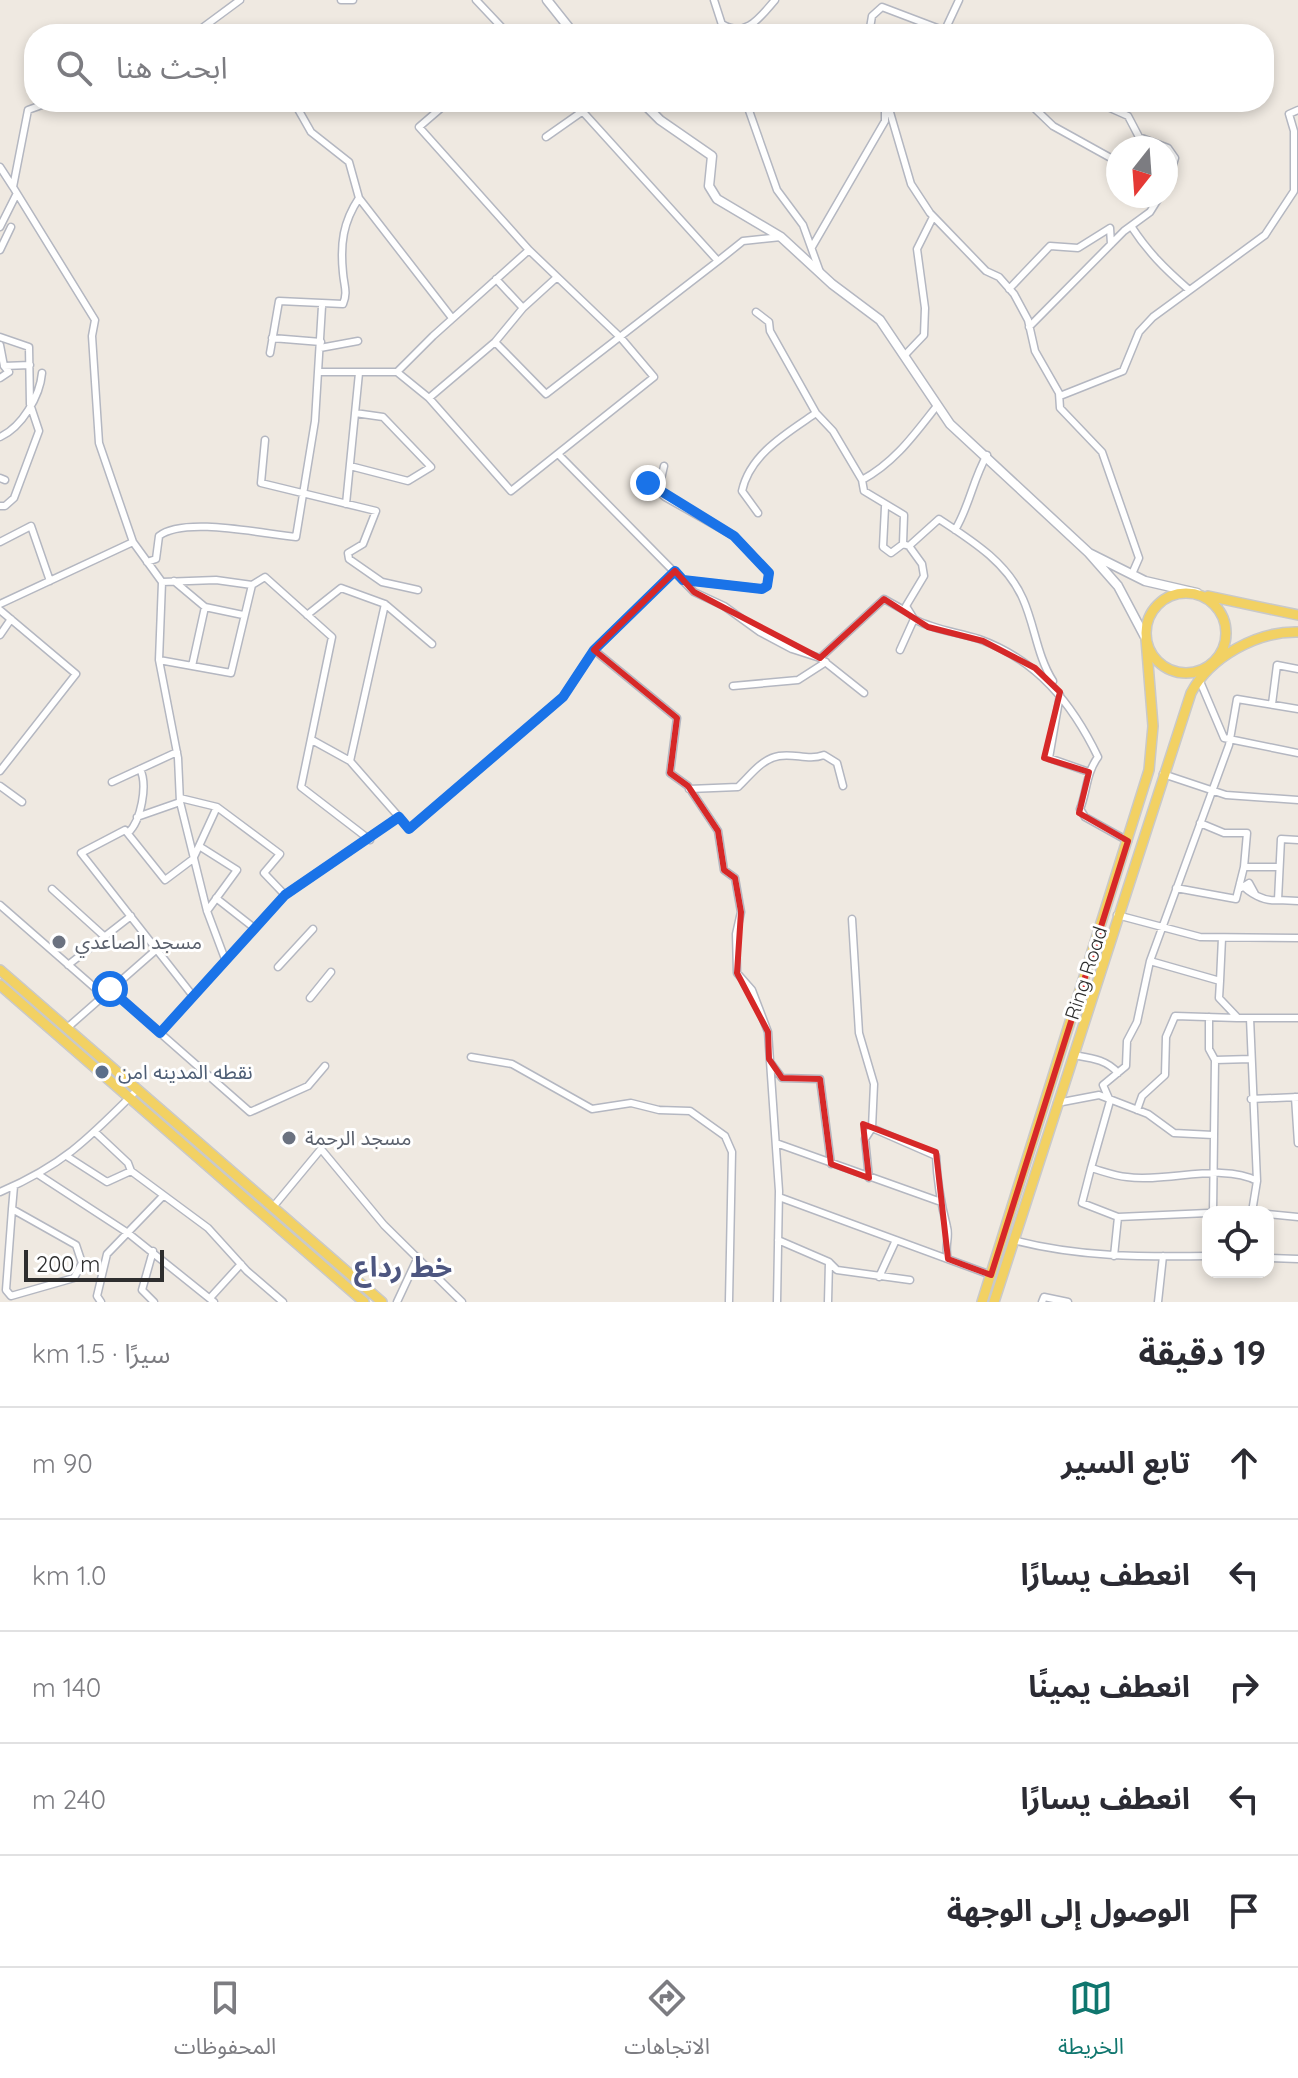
<!DOCTYPE html>
<html lang="ar">
<meta charset="utf-8">
<style>
:root{--surface:#fff;--page:#f7f7f7;--text:#2b2b33;--muted:#7c7c81;--line:#e1e1e2;--accent:#0f766e}
body{margin:0;font-family:Quicksand,"Noto Sans Arabic",sans-serif;background:var(--page);color:var(--text);direction:rtl}
.controls{position:absolute;right:24px;bottom:24px;display:grid;overflow:hidden;border-radius:16px;box-shadow:0 4px 12px #0003}
.controls button{width:72px;height:72px;display:grid;place-items:center;padding:0;border:0;border-bottom:2px solid var(--line);background:var(--surface);color:var(--text);font:40px sans-serif}
.compass{position:absolute;left:1106px;top:136px;width:72px;height:72px;border-radius:50%;background:var(--surface);box-shadow:0 4px 12px #0003;rotate:197deg}
.scale{position:absolute;left:24px;bottom:20px;width:140px;box-sizing:border-box;padding-left:8px;border:4px solid #2e2e2e;border-top:0;font-size:22px;line-height:28px;white-space:nowrap;color:#2e2e2e;-webkit-text-stroke:6px #fff;paint-order:stroke}
.stop{position:absolute;width:24px;height:24px;margin:-18px;border:6px solid #1a73e8;border-radius:50%;background:#fff}
.stop.end{background:#1a73e8;border-color:#fff;box-shadow:0 2px 8px #0008}
.list{margin:0;padding:0;list-style:none}
h2{display:flex;justify-content:space-between;align-items:center;height:104px;margin:0;padding:0 32px;font-size:34px}
h2 small{font-size:26px;font-weight:400;color:var(--muted)}
.list li{display:grid;grid-template-columns:52px 1fr auto;gap:24px;align-items:center;box-sizing:border-box;height:112px;padding:0 32px;border-top:2px solid var(--line)}
.list b{display:block;font-size:30px;white-space:nowrap}
.list em{font-size:26px;font-style:normal;color:var(--muted)}
.icon{flex:none;width:44px;height:44px;fill:none;stroke:currentColor;stroke-width:2;stroke-linecap:round;stroke-linejoin:round}
.map{position:relative;flex:none;width:1298px;height:1302px;overflow:hidden;direction:ltr}
.search{position:absolute;background:var(--surface);box-shadow:0 4px 12px #0003;left:24px;right:24px;top:24px;height:88px;display:flex;align-items:center;gap:20px;box-sizing:border-box;padding:0 28px;border-radius:32px;color:var(--muted);font-size:30px}
.sheet{height:664px;background:var(--surface)}
nav{display:flex;justify-content:space-around;align-items:center;box-sizing:border-box;height:112px;border-top:2px solid var(--line);background:var(--surface);font-size:22px;color:var(--muted)}
nav a{display:grid;justify-items:center;gap:4px}
nav .on{color:var(--accent)}
.map>svg:first-child{display:block}
</style>
<div class="map">
<svg width="1298" height="1302" viewBox="0 0 1298 1302">
<rect width="100%" height="100%" fill="#efe9e1"/>
<g fill="none" stroke-linecap="round" stroke-linejoin="round">
<g stroke="#b4b7c1" stroke-width="9">
<path id="street" d="M341,0H353
M476,0L508,34
M714,0L725,34
M722,24C746,39 761,16 775,0
M945,30L959,0
M194,34L240,0
M869,34L872,16L882,7L953,34
M50,102L28,110L13,187L95,320L92,336L99,443L133,542L162,582L159,660L178,758L180,802L207,911L225,959
M448,102L419,127L529,250
M574,102L718,261L743,241L781,237
M746,102L777,190L803,225L820,272
M887,102L911,184L930,213L986,271L999,277L1014,294L1028,320L1035,351L1059,393L1060,408L1102,452L1139,558L1132,574
M1028,102L1053,126L1118,162
M1110,108L1128,116L1139,137L1168,148L1175,158L1166,186
M546,137L583,111
M0,167L13,187
M359,198L452,318
M1131,226C1148,252 1164,268 1188,289
M0,227L16,195
M812,247L885,121V106
M0,250L11,227
M496,279L523,308L556,278
M1009,289L1050,246L1078,248L1110,228L1111,244
M756,312L769,322L770,331L816,413L833,431L862,480C894,463 914,435 936,407
M1029,327L1124,231L1150,212L1160,196
M0,337L29,347L30,404L39,431L14,498L5,506H0
M272,338L321,342
M495,342L546,394L718,261
M0,345L4,366L30,365
M320,348L358,341
M270,353L279,301L343,304C348,292 344,286 343,273C340,244 343,222 359,198L349,162L311,132L294,102
M904,356L924,335L925,308L917,249L933,217
M318,372H397L429,398L511,491L654,377L621,338L529,250L433,336L397,372
M0,378L9,372L4,366
M1060,396L1123,371L1139,332L1153,317L1265,235L1294,191V131L1289,114L1298,110
M429,398L495,342L523,308
M0,437C22,427 40,396 42,373
M265,440L261,483L376,511L363,544L348,553L349,559L382,582L418,590
M558,454L694,592L724,606L760,632L792,649L820,658L864,693
M350,466L408,481L431,467L383,417L355,413
M0,478L5,480
M862,480L864,491L904,515L903,544L909,546L939,519C971,540 1007,562 1023,599C1035,626 1037,656 1053,681
M648,483L665,497L734,536L769,573L767,586L762,589L683,580
M658,492L664,466
M346,504L359,373
M885,507L883,547L891,553L903,544
M758,513L742,491C750,454 787,433 816,413
M955,530C970,505 973,479 987,455
M0,542L31,526L50,581
M147,562L156,559L159,536C184,516 263,534 296,537L315,421L322,306
M174,581L205,607L243,615
M162,582L216,580L252,585L265,577L332,637L301,787L370,840
M0,604L133,542
M0,610L76,674L0,771
M307,615L341,588L385,604L432,644
M914,619C934,630 957,632 979,639C1037,660 1072,703 1098,757C1086,773 1087,792 1080,809L1085,817L1128,841
M0,635L11,619
M594,650L677,718L670,773L688,786L718,831L724,870L735,878L741,912L736,934L737,973L752,990L768,1032L779,1191L777,1302
M900,650L914,619L906,606L924,576L922,564L909,546
M820,658L884,599L911,614
M159,660L231,673L252,585
M192,666L205,607
M1199,679L1224,738L1298,753
M733,686L798,680L826,662
M1060,695L1049,758L1089,772
M1272,704L1277,665L1298,669
M350,761L385,604
M1163,774L1226,795L1298,800
M112,782L177,752
M0,786L22,802
M689,789L738,787C750,776 761,759 779,756C795,753 808,761 824,755L837,763L843,786
M180,798L217,807L280,854L264,873L285,895
M137,817L180,802
M399,817L409,829L563,697L594,650L675,571
M1200,823L1224,833H1247L1244,867
M128,833C141,821 148,785 140,769
M1298,840L1281,839L1278,900L1298,901
M199,846L237,870L207,911
M1240,883C1249,893 1264,902 1278,900
M1176,888L1236,899L1244,867H1279
M1241,888L1249,883L1255,894
M52,889L105,937
M216,898L253,927
M0,905L103,995
M1117,915L1200,937L1298,938
M852,919L859,1033L874,1084L872,1128L865,1139L869,1178
M1150,961L1220,981L1219,998L1238,1018H1298
M68,965L131,916
M278,967L313,929
M1220,981L1222,938
M110,989L250,1112L308,1086L325,1066
M193,996L81,853L125,830L165,880L193,859L217,807
M310,998L331,972
M1209,1017V1049L1215,1060L1251,1059
M1250,1018L1257,1181L1252,1212
M67,1028L157,949
M160,1033L285,895L399,817L350,761L312,740
M1073,1055C1090,1058 1106,1059 1118,1073
M471,1057L512,1064L592,1109L631,1103L659,1110L690,1111L725,1136L732,1152L729,1301
M770,1062L782,1078L820,1079L831,1164
M1295,1097L1298,1143
M1251,1099L1298,1097
M1057,1103L1099,1095L1148,1114L1174,1133L1213,1135
M1137,1110L1142,1096L1165,1075L1166,1037L1175,1016L1237,1018
M872,1128L936,1156C937,1180 941,1204 947,1227C950,1237 944,1247 948,1259
M95,1132L128,1163L131,1171
M776,1143L941,1202
M68,1157L107,1182L131,1171L208,1228L247,1271L283,1302
M1091,1168L1082,1203L1118,1217
M39,1175L128,1233L214,1302
M1257,1181C1223,1162 1166,1183 1127,1177C1115,1176 1102,1171 1091,1168L1110,1101L1103,1085L1126,1066L1127,1041L1137,1022L1150,961L1229,745L1237,699L1298,709
M0,1192C65,1164 89,1138 138,1089
M779,1197L991,1275
M273,1207L321,1149L384,1225L462,1302
M12,1209L6,1290L11,1296L74,1278L82,1263L76,1245L12,1209L14,1186
M1213,1212L1215,1060
M1268,1214L1298,1217
M778,1240L829,1262
M1013,1240C1078,1257 1141,1257 1208,1256
M153,1251L142,1290L154,1302
M1114,1256L1118,1217L1208,1213
M1268,1258L1298,1259
M879,1277L896,1240
M210,1298L241,1264
M101,1302L97,1296L107,1254L163,1196
M397,1302L418,1257
M828,1302L829,1262L837,1270L910,1280
M1042,1302L1044,1297L1068,1302
M1158,1302L1163,1256"/>
</g>
<g stroke="#b4b7c1" stroke-width="11">
<path id="secondary" d="M547,0L574,34
M642,102L660,120L712,156L709,186L717,199L781,237L832,284L880,320L950,424L1089,553
M1146,639L1118,586L1089,553L1145,581L1197,593"/>
</g>
<g stroke="#c9c9c9" stroke-width="12">
<path id="primary" d="M1146 633a40 40 0 1 1 80 0a40 40 0 1 1-80 0Z
M1208,596L1298,615
M0,970L382,1302
M0,985L364,1302
M982,1302L1149,770L1153,726L1146,639
M994,1302L1191,693C1210,657 1257,631 1298,632"/>
</g>
<use href="#street" stroke="#fff" stroke-width="6"/>
<use href="#secondary" stroke="#fff" stroke-width="8"/>
<use href="#primary" stroke="#f2d163" stroke-width="9"/>
</g>
<g fill="none" stroke-linecap="round" stroke-linejoin="round">
<path stroke="#1a73e8" stroke-width="10" d="M110,989L160,1033L285,895L399,817L409,829L563,697L594,650L675,571L683,580L762,589L767,586L769,573L734,536L648,483"/>
</g>
<path fill="none" stroke="#d62828" stroke-width="6" stroke-linejoin="round" d="M675,571L694,592L820,658L884,599L928,627L983,641L1035,668L1060,692L1044,758L1089,772L1079,813L1128,841L991,1275L948,1259L936,1152L863,1124L869,1178L831,1164L820,1079L782,1078L769,1059L768,1032L737,973L741,912L735,878L724,870L718,831L688,786L670,773L677,718L594,650Z"/>
<g fill="#6b7280" stroke="#fff" stroke-width="3">
<circle cx="59" cy="942" r="8"/>
<circle cx="289" cy="1138" r="8"/>
</g>
<circle fill="#5c6f8a" stroke="#fff" stroke-width="3" cx="102" cy="1072" r="8"/>
<g text-anchor="middle" stroke-width="6" stroke-linejoin="round" paint-order="stroke">
<g font-size="20" fill="#5b616d" stroke="#fff" text-anchor="start">
<text x="75" y="949">مسجد الصاعدي</text>
<text x="305" y="1145">مسجد الرحمة</text>
</g>
<g font-size="20" fill="#2e2e2e" stroke="#fff">
<text transform="translate(1086 973) rotate(-72)" y="7">Ring Road</text>
</g>
<g font-size="20" fill="#4e5e75" stroke="#fff" text-anchor="start">
<text x="118" y="1079">نقطه المدينه امن</text>
</g>
<g font-size="28" font-weight="bold" fill="#4d5680" stroke="#fff">
<text x="403" y="1277">خط رداع</text>
</g>
</g>
</svg>
<div class="controls">
<button><svg class="icon" aria-label="locate" viewBox="0 0 24 24"><circle cx="12" cy="12" r="6"/><path d="M12 2v4M12 18v4M2 12h4M18 12h4"/></svg></button>
</div>
<svg class="compass" viewBox="-18 -18 36 36"><path d="M0-13l5 13h-10z" fill="#e53935"/><path d="M0 13l5-13h-10z" fill="#7c7c81"/></svg>
<div class="scale">200 m</div>
<div class="stop" style="left:110px;top:989px"></div>
<div class="stop end" style="left:648px;top:483px"></div>
<div class="search"><svg class="icon" aria-label="search" viewBox="0 0 24 24"><circle cx="10" cy="10" r="6"/><path d="M15 15l6 6"/></svg>ابحث هنا</div>
</div>
<section class="sheet">
<h2>19 دقيقة<small>سيرًا · 1.5 km</small></h2>
<ul class="list">
<li><svg class="icon" aria-label="ahead" viewBox="0 0 24 24"><path d="M12 20V5M6 11l6-6 6 6"/></svg><div><b>تابع السير</b></div><em>90 m</em></li>
<li><svg class="icon" aria-label="left" viewBox="0 0 24 24"><path d="M17 20v-9H6M10 6l-5 5 5 5"/></svg><div><b>انعطف يسارًا</b></div><em>1.0 km</em></li>
<li><svg class="icon" aria-label="right" viewBox="0 0 24 24"><path d="M7 20v-9h11M14 6l5 5-5 5"/></svg><div><b>انعطف يمينًا</b></div><em>140 m</em></li>
<li><svg class="icon" aria-label="left" viewBox="0 0 24 24"><path d="M17 20v-9H6M10 6l-5 5 5 5"/></svg><div><b>انعطف يسارًا</b></div><em>240 m</em></li>
<li><svg class="icon" aria-label="arrive" viewBox="0 0 24 24"><path d="M6 21V4h12l-3 4 3 4H6"/></svg><div><b>الوصول إلى الوجهة</b></div></li>
</ul>
</section>
<nav>
<a class="on"><svg class="icon" aria-label="map" viewBox="0 0 24 24"><path d="M3 6l6-2 6 2 6-2v14l-6 2-6-2-6 2zM9 4v14M15 6v14"/></svg>الخريطة</a>
<a><svg class="icon" aria-label="directions" viewBox="0 0 24 24"><path d="M12 3l9 9-9 9-9-9zM9 14v-3h6M13 9l2 2-2 2"/></svg>الاتجاهات</a>
<a><svg class="icon" aria-label="saved" viewBox="0 0 24 24"><path d="M7 4h10v16l-5-4-5 4z"/></svg>المحفوظات</a>
</nav>
